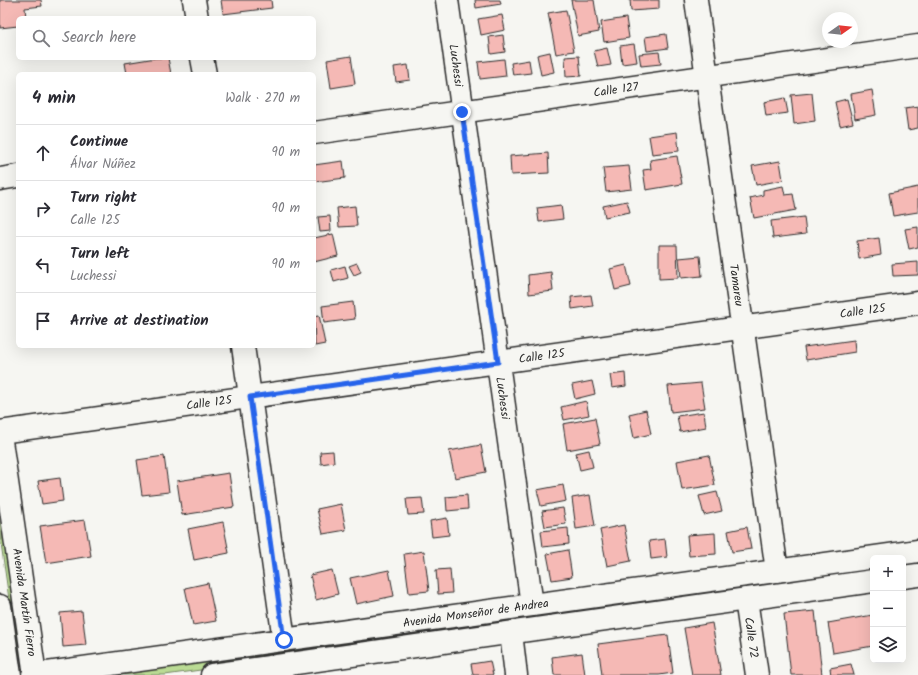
<!DOCTYPE html>
<meta charset="utf-8">
<style>
:root{--surface:#fff;--page:#f7f7f7;--text:#2b2b33;--muted:#7c7c81;--line:#e1e1e2}
body{margin:0;font-family:Kalam,sans-serif;background:var(--page);color:var(--text)}
.controls{position:absolute;right:12px;bottom:12px;display:grid;overflow:hidden;border-radius:6px;box-shadow:0 4px 16px #0002}
.controls button{width:36px;height:36px;display:grid;place-items:center;padding:0;border:0;border-bottom:1px solid var(--line);background:var(--surface);color:var(--text);font:20px sans-serif}
.compass{position:absolute;left:822px;top:12px;width:36px;height:36px;border-radius:50%;background:var(--surface);box-shadow:0 4px 16px #0002;rotate:75deg}
.stop{position:absolute;width:12px;height:12px;margin:-9px;border:3px solid #2563eb;border-radius:50%;background:#fff}
.stop.end{background:#2563eb;border-color:#fff;box-shadow:0 1px 4px #0008}
.list{margin:0;padding:0;list-style:none}
h2{display:flex;justify-content:space-between;align-items:center;height:52px;margin:0;padding:0 16px;font-size:17px}
h2 small{font-size:13px;font-weight:400;color:var(--muted)}
.list li{display:grid;grid-template-columns:26px 1fr auto;gap:12px;align-items:center;box-sizing:border-box;height:56px;padding:0 16px;border-top:1px solid var(--line)}
.list b{display:block;font-size:15px;white-space:nowrap}
.list p{margin:0;font-size:13px;white-space:nowrap;color:var(--muted)}
.list em{font-size:13px;font-style:normal;color:var(--muted)}
.icon{flex:none;width:22px;height:22px;fill:none;stroke:currentColor;stroke-width:2;stroke-linecap:round;stroke-linejoin:round}
.map{position:relative;flex:none;width:918px;height:675px;overflow:hidden}
.search{position:absolute;background:var(--surface);box-shadow:0 4px 16px #0002;left:16px;top:16px;width:300px;height:44px;display:flex;align-items:center;gap:10px;box-sizing:border-box;padding:0 14px;border-radius:6px;color:var(--muted);font-size:15px}
.panel{position:absolute;background:var(--surface);box-shadow:0 4px 16px #0002;left:16px;top:72px;width:300px;height:276px;border-radius:6px}
.map>svg:first-child{display:block}
</style>
<div class="map">
<svg width="918" height="675" viewBox="0 0 918 675">
<rect width="100%" height="100%" fill="#f6f6f2"/>
<filter id="ink" filterUnits="userSpaceOnUse"><feTurbulence type="fractalNoise" baseFrequency=".025" numOctaves="2"/><feDisplacementMap in="SourceGraphic" scale="8" xChannelSelector="R" yChannelSelector="G"/><feConvolveMatrix kernelMatrix="1 2 1 2 8 2 1 2 1" color-interpolation-filters="sRGB"/></filter>
<g filter="url(#ink)">
<path fill="#badb94" stroke="#728360" d="M0,470L26,654L17,655L0,536Z
M873,567V575L165,675H103Z"/>
<path fill="#f5b9b5" stroke="#2b2b2b" d="M0,0H41L42,6L25,8L26,18H18V26L0,28Z
M221,0H271L272,8L223,14Z
M475,0H500L501,4L476,8Z
M571,0H594L599,32L578,36Z
M630,0H659V9L631,11Z
M566,10L574,51L556,54L548,13Z
M502,15L505,30L481,35L478,19Z
M626,18L629,38L604,42L601,22Z
M666,34L668,48L647,51L645,37Z
M503,35L505,52L491,54L489,37Z
M634,44L637,62L622,64L620,46Z
M607,48L611,65L598,67L594,51Z
M550,52L554,72L541,75L537,55Z
M659,52L661,64L641,66L639,54Z
M351,56L355,84L331,88L327,60Z
M579,56L581,76L566,77L565,57Z
M156,58H168L171,74H127L125,63Z
M504,59L506,76L480,79L478,62Z
M529,60L531,73L513,75L511,63Z
M408,65L410,80L396,82L394,67Z
M872,90L876,115L855,119L851,94Z
M812,93L815,121L794,124L791,95Z
M785,98L788,113L766,116L764,102Z
M847,99L853,123L840,126L835,102Z
M918,106V128L908,130L905,108Z
M677,132L679,151L652,154L649,136Z
M548,153L549,173L511,175L510,156Z
M677,156L682,184L646,190L643,170L651,169L650,160Z
M343,161L345,178L314,182V165Z
M780,161L783,180L756,185L752,166Z
M629,166L632,189L606,192L603,168Z
M783,186L785,195L793,194L796,210L754,218L750,198L763,195V190Z
M918,187V212L893,216L889,193Z
M627,201L630,212L605,217L603,206Z
M561,205L563,219L539,222L537,208Z
M355,206L357,226L339,227L337,208Z
M330,216L331,231L320,232L318,217Z
M804,217L806,234L773,238L771,221Z
M918,227V247L909,249L905,229Z
M333,234L338,256L314,262V238Z
M879,238L881,255L859,259L857,241Z
M659,245H677L678,278L659,279Z
M700,256L702,276L681,278L679,258Z
M918,262V275L893,276L892,264Z
M357,263L361,272L354,275L349,266Z
M626,265L631,286L615,290L610,269Z
M345,266L348,278L334,282L331,270Z
M551,272L553,291L529,294L528,275Z
M591,295L593,306L572,309L571,297Z
M353,302L355,319L324,323L322,306Z
M319,315L325,344L315,346L314,316Z
M854,340L855,352L806,360L804,347Z
M625,373L626,386L612,388L610,375Z
M592,381L595,394L575,399L572,385Z
M701,383L705,408L671,412L668,386Z
M586,401L589,415L564,420L561,407Z
M646,410L651,434L634,438L629,414Z
M704,412L706,427L680,432L677,416Z
M595,418L600,444L567,450L563,424Z
M481,445L486,472L455,478L449,451Z
M589,450L593,467L580,470L576,453Z
M333,451L334,462L321,464L320,452Z
M709,455L715,485L682,490L677,461Z
M164,456L169,492L142,495L137,460Z
M229,473L234,507L182,515L177,481Z
M60,478L63,501L42,504L38,481Z
M563,485L566,501L541,506L537,490Z
M717,492L722,511L704,515L699,496Z
M467,495L468,509L447,511L446,497Z
M590,495L595,526L576,529L572,498Z
M422,498L424,514L408,515L406,499Z
M341,504L346,530L323,534L317,509Z
M563,508L566,524L545,527L542,511Z
M447,518L449,535L432,537L430,521Z
M85,520L91,556L46,563L40,526Z
M223,522L229,553L194,560L188,529Z
M624,525L631,561L607,566L600,530Z
M747,527L751,549L732,552L728,531Z
M568,528L569,544L543,547L541,531Z
M715,533L716,554L689,556L687,535Z
M665,539L667,557L651,559L649,541Z
M568,550L572,577L552,580L547,554Z
M424,551L429,591L409,593L404,554Z
M450,569L452,593L438,594L436,570Z
M332,570L338,594L316,600L310,575Z
M389,570L394,596L356,604L350,578Z
M208,583L216,621L193,625L185,588Z
M82,611L86,645L63,647L60,613Z
M815,611L822,675H791L784,614Z
M873,615V646L833,653L828,623Z
M712,623L721,675H692L684,628Z
M668,635L673,673L659,675H602L598,644Z
M582,653L585,675H554L552,657Z
M490,661L493,675H473L471,664Z
M851,664L854,675H831L830,668Z"/>
<g fill="none" stroke-linecap="round" stroke-linejoin="round">
<g stroke="#2b2b2b" stroke-width="25">
<g id="minor">
<path d="M194,0L197,18"/>
<path id="s1" d="M447,0L532,605"/>
<path id="s2" d="M696,0L777,571"/>
<path d="M202,58L205,74"/>
<path id="s3" d="M314,133L918,46"/>
<path d="M0,179L18,176"/>
<path d="M243,346L284,640"/>
<path id="s4" d="M0,432L918,303"/>
<path id="s5" d="M746,599L757,675"/>
<path d="M511,633L516,675"/>
</g>
</g>
<g stroke="#2b2b2b" stroke-width="25">
<g id="major">
<path id="s6" d="M0,434L35,675"/>
<path d="M903,577L918,575"/>
<path d="M0,606L10,675"/>
<path id="s7" d="M33,675L918,551"/>
<path d="M212,675L873,581"/>
</g>
</g>
<use href="#minor" stroke="#f6f6f2" stroke-width="22"/>
<use href="#major" stroke="#f6f6f2" stroke-width="22"/>
</g>
</g>
<g fill="none" stroke-linecap="round" stroke-linejoin="round" filter="url(#ink)">
<path stroke="#2563eb" stroke-width="5" d="M284,640L250,397L498,362L462,112"/>
</g>
<g text-anchor="middle" stroke-width="3.5" stroke-linejoin="round" paint-order="stroke">
<g font-size="12" fill="#2b2b2b" stroke="#f6f6f2">
<text dy="4" stroke="none"><textPath href="#s1" startOffset="66">Luchessi</textPath></text>
<text dy="4" stroke="none"><textPath href="#s3" startOffset="305">Calle 127</textPath></text>
<text dy="4" stroke="none"><textPath href="#s2" startOffset="288">Tamareu</textPath></text>
<text dy="4" stroke="none"><textPath href="#s4" startOffset="871">Calle 125</textPath></text>
<text dy="4" stroke="none"><textPath href="#s4" startOffset="547">Calle 125</textPath></text>
<text dy="4" stroke="none"><textPath href="#s1" startOffset="402">Luchessi</textPath></text>
<text dy="4" stroke="none"><textPath href="#s4" startOffset="211">Calle 125</textPath></text>
<text dy="4" stroke="none"><textPath href="#s6" startOffset="170">Avenida Martín Fierro</textPath></text>
<text dy="4" stroke="none"><textPath href="#s7" startOffset="447">Avenida Monseñor de Andrea</textPath></text>
<text dy="4" stroke="none"><textPath href="#s5" startOffset="39">Calle 72</textPath></text>
</g>
</g>
</svg>
<div class="controls">
<button>+</button>
<button>−</button>
<button><svg class="icon" aria-label="layers" viewBox="0 0 24 24"><path d="M12 4l9 5-9 5-9-5zM3 14l9 5 9-5"/></svg></button>
</div>
<svg class="compass" viewBox="-18 -18 36 36"><path d="M0-13l5 13h-10z" fill="#e53935"/><path d="M0 13l5-13h-10z" fill="#7c7c81"/></svg>
<div class="stop" style="left:284px;top:640px"></div>
<div class="stop end" style="left:462px;top:112px"></div>
<div class="search"><svg class="icon" aria-label="search" viewBox="0 0 24 24"><circle cx="10" cy="10" r="6"/><path d="M15 15l6 6"/></svg>Search here</div>
<section class="panel">
<h2>4 min<small>Walk · 270 m</small></h2>
<ul class="list">
<li><svg class="icon" aria-label="ahead" viewBox="0 0 24 24"><path d="M12 20V5M6 11l6-6 6 6"/></svg><div><b>Continue</b><p>Álvar Núñez</p></div><em>90 m</em></li>
<li><svg class="icon" aria-label="right" viewBox="0 0 24 24"><path d="M7 20v-9h11M14 6l5 5-5 5"/></svg><div><b>Turn right</b><p>Calle 125</p></div><em>90 m</em></li>
<li><svg class="icon" aria-label="left" viewBox="0 0 24 24"><path d="M17 20v-9H6M10 6l-5 5 5 5"/></svg><div><b>Turn left</b><p>Luchessi</p></div><em>90 m</em></li>
<li><svg class="icon" aria-label="arrive" viewBox="0 0 24 24"><path d="M6 21V4h12l-3 4 3 4H6"/></svg><div><b>Arrive at destination</b></div></li>
</ul>
</section>
</div>
